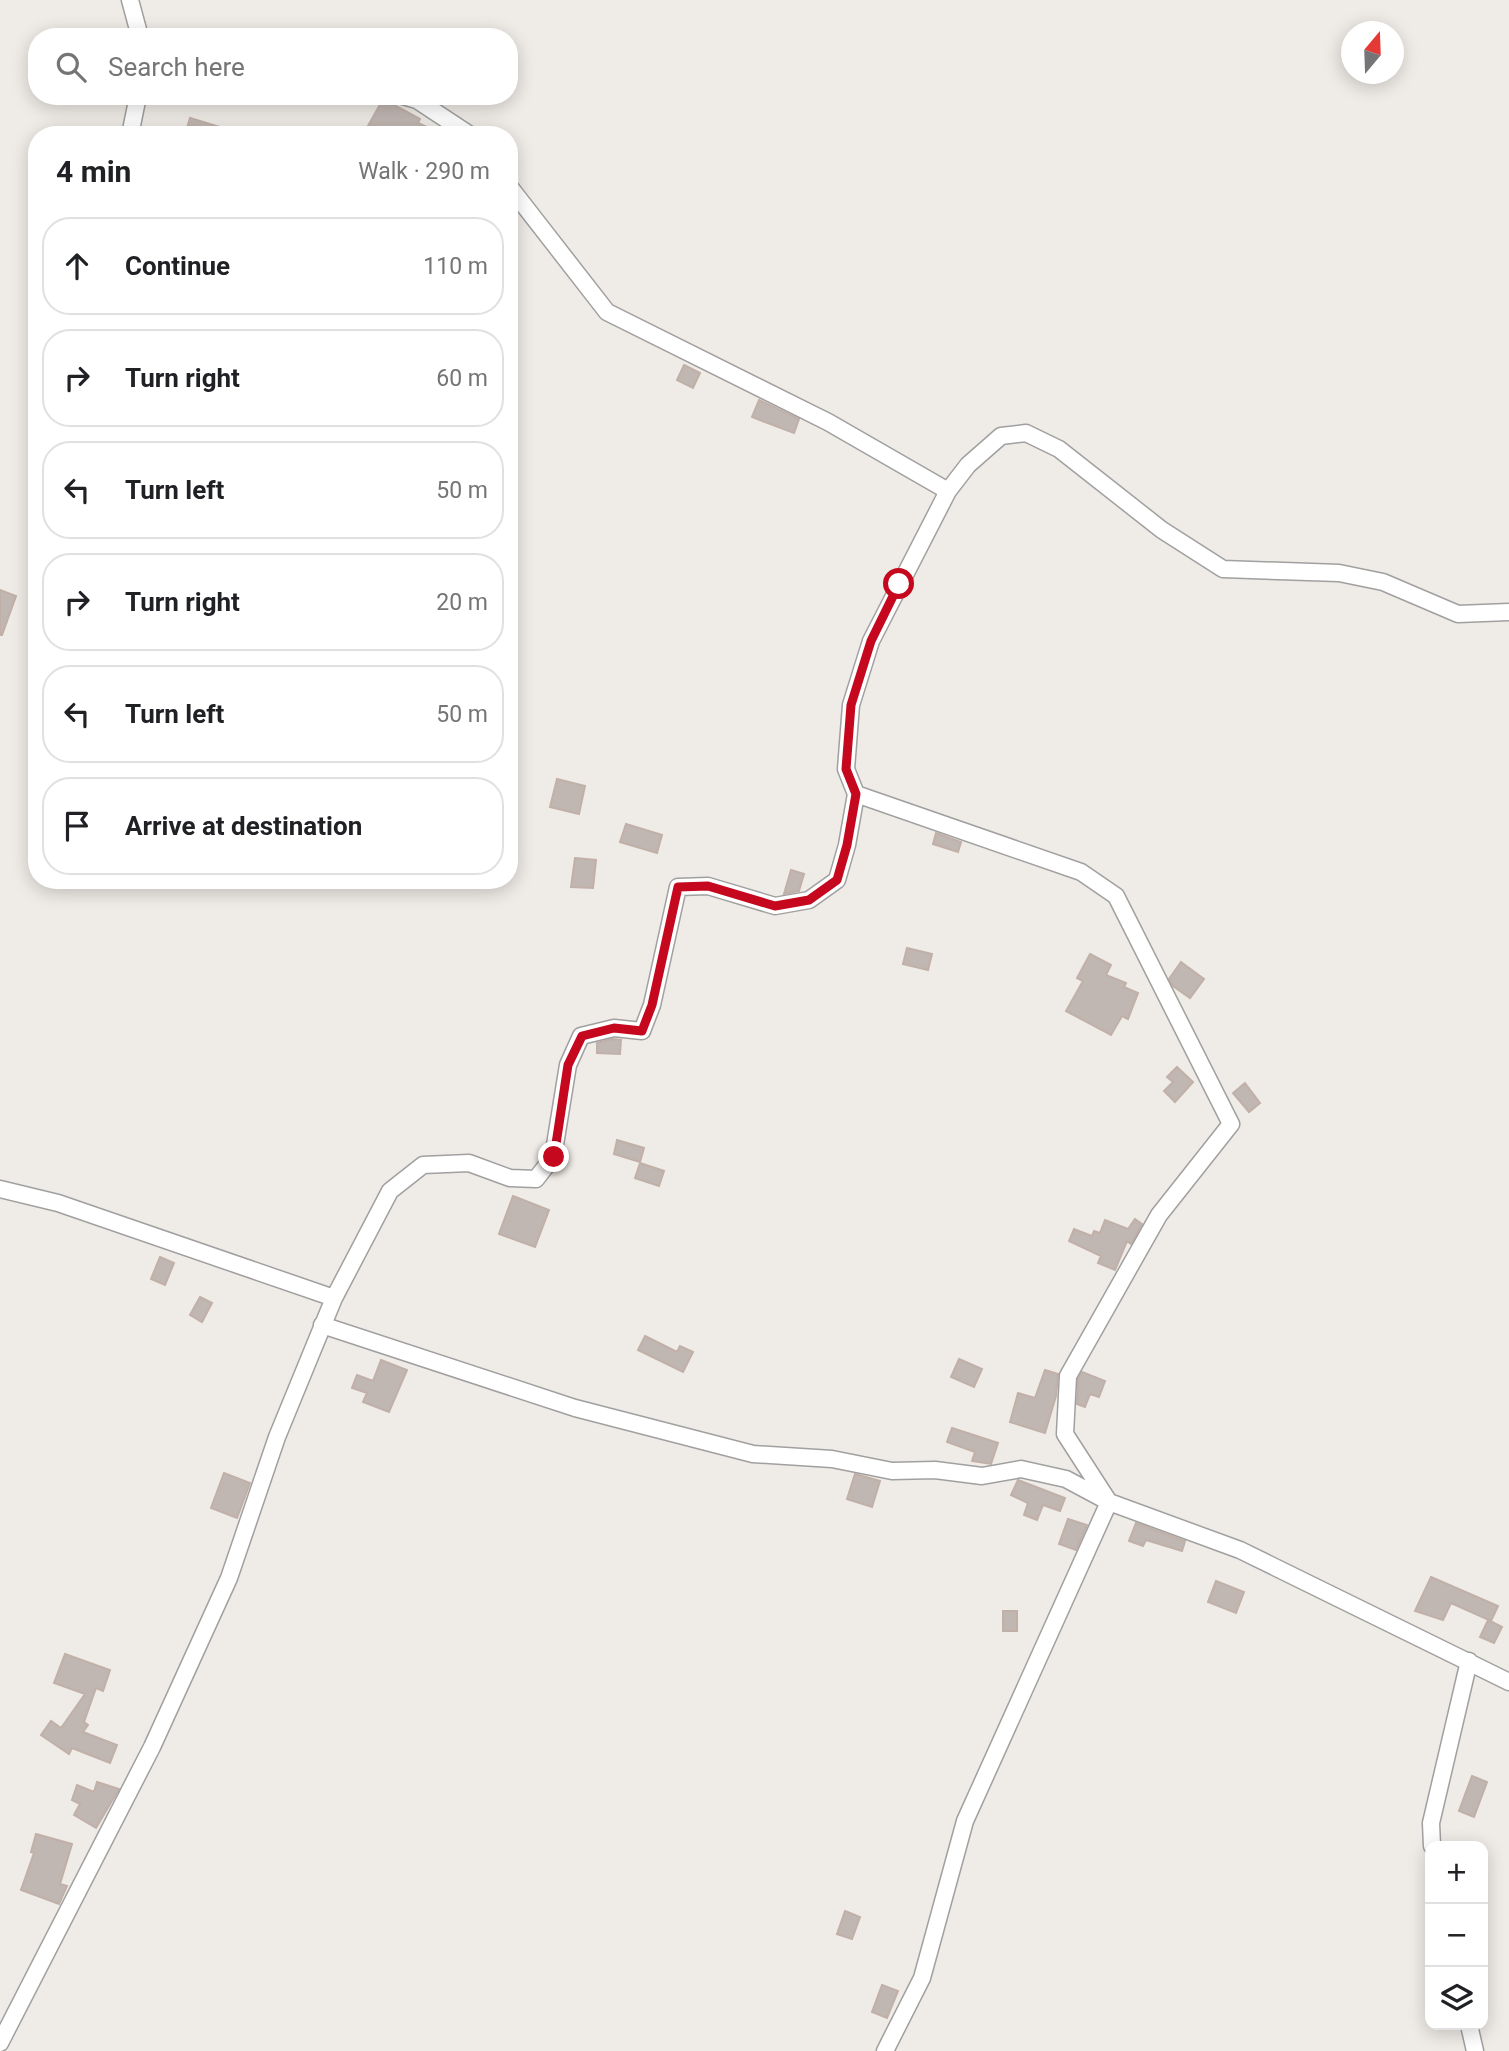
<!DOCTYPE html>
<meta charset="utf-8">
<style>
:root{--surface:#fff;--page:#f6f6f6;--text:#202124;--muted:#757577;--line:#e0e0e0}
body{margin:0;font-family:Roboto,sans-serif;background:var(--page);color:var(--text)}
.controls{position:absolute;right:21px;bottom:21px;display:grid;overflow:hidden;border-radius:14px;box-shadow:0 4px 18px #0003}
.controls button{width:63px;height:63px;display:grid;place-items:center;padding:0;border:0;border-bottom:2px solid var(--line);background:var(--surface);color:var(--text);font:35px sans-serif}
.compass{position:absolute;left:1341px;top:21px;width:63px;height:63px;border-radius:50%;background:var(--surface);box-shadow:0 4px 18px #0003;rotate:19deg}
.stop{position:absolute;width:21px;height:21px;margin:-16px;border:5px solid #c6081f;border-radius:50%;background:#fff}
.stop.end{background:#c6081f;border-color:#fff;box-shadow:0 2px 7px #0008}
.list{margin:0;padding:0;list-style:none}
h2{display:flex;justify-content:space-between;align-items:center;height:91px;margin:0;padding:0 28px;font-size:30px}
h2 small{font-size:23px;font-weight:400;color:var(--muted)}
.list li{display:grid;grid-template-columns:46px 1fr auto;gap:21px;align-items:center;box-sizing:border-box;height:98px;margin:0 14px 14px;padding:0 14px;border:2px solid var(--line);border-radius:28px}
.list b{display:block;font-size:26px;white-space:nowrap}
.list em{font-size:23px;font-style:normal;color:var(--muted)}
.icon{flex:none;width:38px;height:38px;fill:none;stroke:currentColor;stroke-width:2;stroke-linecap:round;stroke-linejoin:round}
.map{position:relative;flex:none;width:1509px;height:2051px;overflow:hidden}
.search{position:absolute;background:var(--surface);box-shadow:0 4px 18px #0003;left:28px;top:28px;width:490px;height:77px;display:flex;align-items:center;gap:18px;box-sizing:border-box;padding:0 24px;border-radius:28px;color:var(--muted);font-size:26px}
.panel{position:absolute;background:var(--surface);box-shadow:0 4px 18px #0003;left:28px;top:126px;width:490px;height:763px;border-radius:28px}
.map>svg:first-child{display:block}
</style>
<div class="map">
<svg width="1509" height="2051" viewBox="0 0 1509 2051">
<rect width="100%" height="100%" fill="#efebe6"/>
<path fill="#c0b6b2" stroke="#c1b0a8" stroke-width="2" d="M383,99L420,119L418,123L444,135H367L371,128L368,126Z
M190,118L233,131V135H185Z
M684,365L700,373L693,388L677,380Z
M759,400L799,419L794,433L752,417Z
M0,590L16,596L2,635H0Z
M557,779L585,786L579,814L550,807Z
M626,824L662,835L657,853L620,842Z
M936,833L961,842L958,852L933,844Z
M575,858L596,860L593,888L571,887Z
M791,870L804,874L799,891L784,894Z
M907,948L932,954L928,970L903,964Z
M1090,954L1111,965L1106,975L1126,983L1124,987L1138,993L1128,1019L1122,1016L1111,1035L1066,1011L1083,981L1077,978Z
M1181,962L1204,979L1190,998L1173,986L1169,979Z
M612,1039L621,1040L620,1054L597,1053V1043Z
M1177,1067L1193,1082L1175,1102L1164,1091L1173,1082L1167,1077Z
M1245,1083L1260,1103L1249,1112L1233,1093Z
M617,1140L644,1148L640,1162L614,1154Z
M640,1163L664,1171L659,1186L635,1178Z
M513,1196L549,1210L535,1247L499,1234Z
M1135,1219L1142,1224L1131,1244L1127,1241L1115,1270L1098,1263L1101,1256L1069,1241L1074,1229L1092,1236L1094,1231L1100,1233L1105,1220L1128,1229Z
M160,1257L174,1263L165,1285L151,1279Z
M200,1297L212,1303L202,1322L190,1315Z
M645,1336L677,1352L680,1346L693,1352L683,1372L638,1350Z
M959,1359L982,1369L974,1387L951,1377Z
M381,1360L407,1370L389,1412L363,1402L367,1393L352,1388L357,1375L373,1381Z
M1045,1370L1058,1374L1056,1396L1045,1433L1010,1422L1018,1393L1035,1398Z
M1082,1372L1105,1381L1099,1397L1090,1394L1085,1407L1077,1404L1078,1379Z
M952,1428L998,1443L991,1464L972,1461L975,1452L947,1442Z
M224,1473L250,1483L237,1518L211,1508Z
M855,1474L880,1481L872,1507L847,1499Z
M1018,1480L1065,1498L1060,1511L1043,1505L1037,1520L1024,1515L1028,1503L1011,1495Z
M1068,1519L1087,1525L1076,1550L1059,1544Z
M1136,1523L1185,1541L1182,1551L1146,1540L1143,1546L1129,1541Z
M1431,1577L1498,1606L1491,1621L1451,1603L1443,1620L1415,1611Z
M1216,1581L1244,1592L1236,1613L1208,1602Z
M1003,1611H1017V1631H1003Z
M1488,1620L1502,1627L1494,1643L1480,1637Z
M65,1654L110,1670L103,1691L96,1688L84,1722L88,1725L83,1732L117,1745L110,1763L72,1748L69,1754L41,1735L51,1721L61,1728L85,1694L54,1683Z
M1472,1776L1487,1782L1474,1817L1459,1811Z
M97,1782L119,1789L96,1828L74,1815L80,1804L72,1800L77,1785L94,1792Z
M36,1834L72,1844L60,1884L67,1886L59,1904L21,1890L34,1853L31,1852Z
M845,1911L860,1917L852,1939L837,1934Z
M882,1985L898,1991L887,2018L872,2012Z"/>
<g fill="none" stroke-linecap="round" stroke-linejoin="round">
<g stroke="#a0a0a0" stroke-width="19">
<path id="minor" d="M130,0L140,37
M403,96L417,100L470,135
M130,135L138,96
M509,186L607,312L828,422L948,491
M856,794L1081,872L1116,896L1231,1124L1159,1215L1068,1376L1065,1434L1109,1502L1240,1550L1509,1682
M0,1189L58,1203L334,1298L390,1191L423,1165L469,1163L510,1178L536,1179L553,1157L568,1065L581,1036L614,1028L642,1031L652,1005L678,887L708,886L775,906L809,900L837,880L847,845L856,794L846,769L851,705L871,641L948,491L968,465L1001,436L1026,433L1059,449L1162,530L1223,569L1339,573L1383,582L1458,614L1509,612
M322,1325L575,1408L753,1454L832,1459L892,1471L935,1470L982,1476L1021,1469L1066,1479L1109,1502L965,1821L922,1978L885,2051
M1432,1846L1431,1823L1469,1661
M1469,2025L1475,2051
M0,2043L152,1747L229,1578L277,1437L334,1298"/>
</g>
<use href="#minor" stroke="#fff" stroke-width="16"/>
</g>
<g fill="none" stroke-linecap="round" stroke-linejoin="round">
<path stroke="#c6081f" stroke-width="9" d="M554,1157L568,1065L582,1036L614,1028L642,1031L652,1005L678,887L708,886L775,906L809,900L837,880L847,845L856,794L846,769L851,705L871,641L899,584"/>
</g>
</svg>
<div class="controls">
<button>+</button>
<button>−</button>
<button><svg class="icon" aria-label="layers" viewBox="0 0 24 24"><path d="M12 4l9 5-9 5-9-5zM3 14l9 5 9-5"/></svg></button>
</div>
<svg class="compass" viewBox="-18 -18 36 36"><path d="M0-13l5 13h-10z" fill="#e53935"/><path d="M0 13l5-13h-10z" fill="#757577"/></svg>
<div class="stop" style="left:899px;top:584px"></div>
<div class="stop end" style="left:554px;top:1157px"></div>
<div class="search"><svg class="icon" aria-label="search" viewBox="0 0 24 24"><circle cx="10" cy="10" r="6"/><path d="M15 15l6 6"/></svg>Search here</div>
<section class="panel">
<h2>4 min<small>Walk · 290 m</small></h2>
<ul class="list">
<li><svg class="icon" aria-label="ahead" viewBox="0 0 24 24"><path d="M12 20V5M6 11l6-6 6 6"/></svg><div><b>Continue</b></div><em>110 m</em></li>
<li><svg class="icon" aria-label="right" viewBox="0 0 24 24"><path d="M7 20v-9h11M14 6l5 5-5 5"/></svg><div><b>Turn right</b></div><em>60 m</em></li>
<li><svg class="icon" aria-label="left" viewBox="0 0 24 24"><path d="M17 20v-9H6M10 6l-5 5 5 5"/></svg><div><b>Turn left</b></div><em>50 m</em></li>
<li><svg class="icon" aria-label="right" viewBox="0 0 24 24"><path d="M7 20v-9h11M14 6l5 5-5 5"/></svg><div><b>Turn right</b></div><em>20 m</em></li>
<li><svg class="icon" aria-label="left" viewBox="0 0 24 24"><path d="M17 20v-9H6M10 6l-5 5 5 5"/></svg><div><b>Turn left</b></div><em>50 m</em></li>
<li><svg class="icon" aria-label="arrive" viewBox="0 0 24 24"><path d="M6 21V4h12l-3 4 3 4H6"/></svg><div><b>Arrive at destination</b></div></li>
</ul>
</section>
</div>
